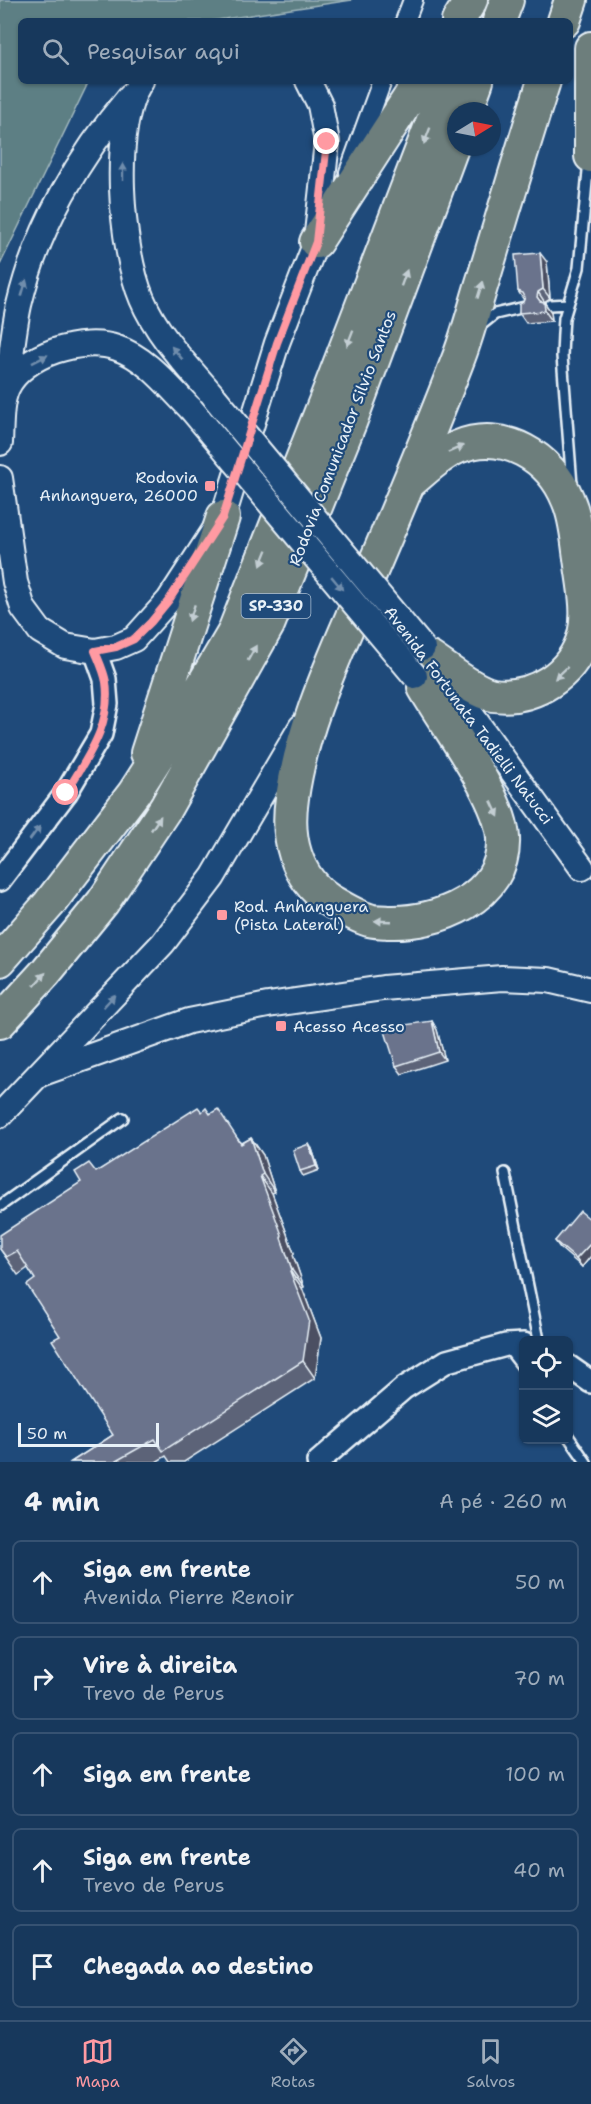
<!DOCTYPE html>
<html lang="pt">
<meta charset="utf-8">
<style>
:root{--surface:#17385c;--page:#244365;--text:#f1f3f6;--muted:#9eacbb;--line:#365272;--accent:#ff9aa2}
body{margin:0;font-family:"Shantell Sans",sans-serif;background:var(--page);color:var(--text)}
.controls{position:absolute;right:18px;bottom:18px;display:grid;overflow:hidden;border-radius:9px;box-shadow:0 2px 4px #0004}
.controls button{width:54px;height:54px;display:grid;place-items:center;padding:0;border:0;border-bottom:2px solid var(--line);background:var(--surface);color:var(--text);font:30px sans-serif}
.compass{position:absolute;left:447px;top:102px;width:54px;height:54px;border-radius:50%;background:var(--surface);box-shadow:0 2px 4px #0004;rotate:80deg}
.scale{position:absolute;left:18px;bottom:15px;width:141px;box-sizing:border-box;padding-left:6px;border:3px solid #e8f1f8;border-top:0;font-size:16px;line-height:21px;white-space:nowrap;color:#e8f1f8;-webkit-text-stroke:4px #1f4a7a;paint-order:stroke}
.stop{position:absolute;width:18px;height:18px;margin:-14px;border:4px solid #ff9aa2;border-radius:50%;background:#fff}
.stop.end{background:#ff9aa2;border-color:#fff;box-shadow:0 2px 6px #0008}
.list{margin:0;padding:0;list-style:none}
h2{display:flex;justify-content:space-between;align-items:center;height:78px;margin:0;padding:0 24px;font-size:26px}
h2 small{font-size:20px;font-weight:400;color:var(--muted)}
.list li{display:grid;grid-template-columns:39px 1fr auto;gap:18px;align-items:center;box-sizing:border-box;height:84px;margin:0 12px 12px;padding:0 12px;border:2px solid var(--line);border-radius:9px}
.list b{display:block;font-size:22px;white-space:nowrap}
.list p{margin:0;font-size:20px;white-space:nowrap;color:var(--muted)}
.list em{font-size:20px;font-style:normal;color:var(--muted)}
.icon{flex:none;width:33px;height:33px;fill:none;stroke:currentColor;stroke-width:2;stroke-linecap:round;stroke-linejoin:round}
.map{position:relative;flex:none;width:591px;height:1462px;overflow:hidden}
.search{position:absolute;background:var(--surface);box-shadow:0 2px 4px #0004;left:18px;right:18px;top:18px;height:66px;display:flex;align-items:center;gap:15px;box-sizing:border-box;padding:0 21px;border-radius:9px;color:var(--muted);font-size:22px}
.sheet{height:558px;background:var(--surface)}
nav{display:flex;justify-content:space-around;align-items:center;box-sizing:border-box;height:84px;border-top:2px solid var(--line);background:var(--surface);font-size:16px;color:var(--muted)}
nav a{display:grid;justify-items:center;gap:3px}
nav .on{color:var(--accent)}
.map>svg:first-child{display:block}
</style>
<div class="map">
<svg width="591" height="1462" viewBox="0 0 591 1462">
<rect width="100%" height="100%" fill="#1f4a7a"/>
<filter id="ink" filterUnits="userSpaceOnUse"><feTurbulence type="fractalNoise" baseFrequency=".0167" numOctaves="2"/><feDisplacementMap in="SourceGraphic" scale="12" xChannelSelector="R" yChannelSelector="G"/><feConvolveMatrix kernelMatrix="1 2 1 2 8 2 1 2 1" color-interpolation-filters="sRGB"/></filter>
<g filter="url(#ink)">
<path fill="#5d7f84" stroke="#a2b8be" stroke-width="1.5" d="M0,0H352L210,21H21V81H89L0,265Z"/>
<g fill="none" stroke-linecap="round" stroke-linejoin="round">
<g stroke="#e8f1f8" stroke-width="14">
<path id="service" d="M550,305L568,304
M480,326L495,314L525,307
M572,485L562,356L563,333L564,318L579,268L589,160
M505,1173L539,1340
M0,1206L123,1118
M507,1347L524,1369
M568,1436L586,1462"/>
</g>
<g stroke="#e8f1f8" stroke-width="22">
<path id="minor" d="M405,21L413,0
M349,172L382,81"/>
</g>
<g stroke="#e8f1f8" stroke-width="26">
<path id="tertiary" d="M0,880L66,793L101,734L107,704L105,679L95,651
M568,1366L591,1382
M318,1462L404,1388L447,1361L506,1345L524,1344"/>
</g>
<g stroke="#e8f1f8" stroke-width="28">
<path id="secondary" d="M141,81C110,126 121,250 142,299C158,337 189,367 215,398
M7,387C11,360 13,332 19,305C37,228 79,156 130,96
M0,443C1,425 0,404 7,388C23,354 83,336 117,348C147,358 169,387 191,409
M0,478L15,582L23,608L40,631L65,646L95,651L116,647L134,639L169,600L223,517L277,343L316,242L327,142L320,105L308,81
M439,670L582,868
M40,1074L189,1021L268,1005L383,988L502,978L548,980L591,990
M0,1115L163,943L213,877L301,727"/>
</g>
<g stroke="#e8f1f8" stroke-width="36">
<path id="motorway" d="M458,21L471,0
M499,21L507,0
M564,21L571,0
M591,48V156
M466,111L477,81
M316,242L420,81
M410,482C425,470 439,455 458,447C503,428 551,457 568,500C576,518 577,538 580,558C583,582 590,611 584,635C573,675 534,700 493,695C474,692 447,669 430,658
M424,687C445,724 501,797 503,838C506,898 437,924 388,922C382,921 374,922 369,920C355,916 341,907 329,900C295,877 286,837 292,798C302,726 334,659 362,593C395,516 427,440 457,362C468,335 475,305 484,277C504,211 523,146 544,81
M147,753L223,517
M0,960L49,904L134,793L197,695L233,634L326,399L448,81
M0,1022L45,973L103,902L165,809L268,625L351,420L456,137"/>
</g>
<use href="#service" stroke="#1f4a7a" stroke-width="9"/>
<use href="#minor" stroke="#1f4a7a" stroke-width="18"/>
<use href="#tertiary" stroke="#1f4a7a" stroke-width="21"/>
<use href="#secondary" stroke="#1f4a7a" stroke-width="24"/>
<use href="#motorway" stroke="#6d7e7c" stroke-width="32"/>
<g stroke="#e8f1f8" stroke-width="28" stroke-linecap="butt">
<path id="secondary-bridge" d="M215,398L423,648
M191,409L415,676"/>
</g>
<use href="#secondary-bridge" stroke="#1f4a7a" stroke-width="24"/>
</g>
<path fill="#5c6378" stroke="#e8f1f8" stroke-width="1.5" d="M547,262L550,298L544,302L551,312L552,321L526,323L519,313L524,300L518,291Z
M432,1021L437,1030L445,1060L402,1074L396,1066Z
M202,1112L210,1113L242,1143L251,1138L263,1155L275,1192L272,1193L294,1253L293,1255L304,1287L302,1288L321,1338L315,1378L184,1462H170L166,1456L156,1462H71L113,1435L60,1336L35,1279L28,1268L18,1275L0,1249L81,1182L96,1172Z
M312,1149L319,1170L303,1176L300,1171Z
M591,1220V1256L582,1267L560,1248L555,1241Z"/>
<path fill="#4b5062" stroke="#e8f1f8" stroke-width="1.5" d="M540,253L547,262L550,298L543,289Z
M538,292L544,301L543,306L537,297Z
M544,302L551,312L552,321L545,311Z
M432,1021L437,1030L445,1060L439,1052Z
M251,1138L263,1155L275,1192L263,1174Z
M309,1144L312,1149L319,1170L316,1166Z
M260,1176L272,1193L294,1253L293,1255L304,1287L292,1270Z
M591,1243V1256L582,1267L576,1259Z
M290,1271L302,1288L321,1338L315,1378L303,1361Z"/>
<path fill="#6b738c" stroke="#e8f1f8" stroke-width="1.5" d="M540,253L543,289L538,292L537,297L540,301L544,302L545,311L519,313V305L523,302L525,297L523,293L518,291L515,255Z
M432,1021L439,1052L396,1066L384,1028Z
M198,1107L202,1112L206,1108L210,1114L218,1109L241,1144L251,1138L263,1174L260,1176L282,1235L281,1238L292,1270L290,1271L309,1320L303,1361L163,1451L155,1439L116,1461L117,1462H71L113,1435L52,1340L60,1336L27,1285L35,1279L17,1251L6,1257L0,1249V1235L81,1182L75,1172L89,1163L96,1172Z
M309,1144L316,1166L300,1171L293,1150Z
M580,1211L591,1220V1243L576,1259L555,1241Z"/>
<defs><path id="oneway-solid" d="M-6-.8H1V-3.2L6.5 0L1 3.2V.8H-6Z" transform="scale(1.5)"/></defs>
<g fill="#c3ced3">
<use href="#oneway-solid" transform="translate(427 136) rotate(111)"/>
<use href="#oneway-solid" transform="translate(404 278) rotate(-70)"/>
<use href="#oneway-solid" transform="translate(480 290) rotate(-73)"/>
<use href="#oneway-solid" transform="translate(350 338) rotate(111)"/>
<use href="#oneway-solid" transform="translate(456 449) rotate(-24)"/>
<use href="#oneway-solid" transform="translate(264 558) rotate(112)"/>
<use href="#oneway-solid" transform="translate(192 613) rotate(108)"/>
<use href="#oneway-solid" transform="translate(252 653) rotate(-61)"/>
<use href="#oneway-solid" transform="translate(561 673) rotate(137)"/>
<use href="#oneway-solid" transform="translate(495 809) rotate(65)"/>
<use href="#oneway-solid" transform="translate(156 823) rotate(-56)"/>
<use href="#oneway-solid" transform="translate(383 921) rotate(-178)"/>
<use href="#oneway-solid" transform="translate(40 979) rotate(-48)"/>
</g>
<g fill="#6f8dac">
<use href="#oneway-solid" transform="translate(123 172) rotate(-90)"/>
<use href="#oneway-solid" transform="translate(24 288) rotate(-74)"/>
<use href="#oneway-solid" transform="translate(177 353) rotate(-130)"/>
<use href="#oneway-solid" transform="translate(40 359) rotate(-27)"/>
<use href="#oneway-solid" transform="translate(337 583) rotate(50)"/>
<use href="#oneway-solid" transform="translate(35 833) rotate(-53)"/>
<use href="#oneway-solid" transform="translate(109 1001) rotate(-47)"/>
</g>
</g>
<g fill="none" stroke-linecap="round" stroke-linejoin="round" filter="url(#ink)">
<path stroke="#ff9aa2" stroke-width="8" d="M66,793C87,757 112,726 106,682C104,671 99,661 95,651L116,647L134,639L151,622L169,600L223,517L277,343L316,242L327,142"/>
</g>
<g fill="#ff9aa2" stroke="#1f4a7a" stroke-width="2">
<rect x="204" y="480" width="12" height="12" rx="3"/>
<rect x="216" y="909" width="12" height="12" rx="3"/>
<rect x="275" y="1020" width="12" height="12" rx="3"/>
</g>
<g text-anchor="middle" stroke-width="4.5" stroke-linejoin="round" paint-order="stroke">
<rect fill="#1f4a7a" stroke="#acbfd2" stroke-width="1.5" x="241.5" y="594" width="69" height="24" rx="4.5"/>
<g font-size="15" font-weight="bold" fill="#e8f1f8">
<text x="276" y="611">SP-330</text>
</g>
<g font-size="16" fill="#e8f1f8" stroke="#1f4a7a">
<text transform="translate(342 438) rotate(-69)" y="6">Rodovia Comunicador Silvio Santos</text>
<text transform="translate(469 715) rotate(53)" y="6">Avenida Fortunata Tadielli Natucci</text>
</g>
<g font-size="16" fill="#e8f1f8" stroke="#1f4a7a" text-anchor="start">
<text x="198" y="483" text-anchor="end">Rodovia<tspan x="198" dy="18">Anhanguera, 26000</tspan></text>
<text x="234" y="912">Rod. Anhanguera<tspan x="234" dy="18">(Pista Lateral)</tspan></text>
<text x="293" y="1032">Acesso Acesso</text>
</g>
</g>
</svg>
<div class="controls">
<button><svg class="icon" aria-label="locate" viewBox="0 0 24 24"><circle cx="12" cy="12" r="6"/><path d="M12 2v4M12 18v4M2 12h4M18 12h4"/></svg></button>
<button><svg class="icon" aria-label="layers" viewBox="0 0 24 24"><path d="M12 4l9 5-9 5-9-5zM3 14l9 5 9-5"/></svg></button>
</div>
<svg class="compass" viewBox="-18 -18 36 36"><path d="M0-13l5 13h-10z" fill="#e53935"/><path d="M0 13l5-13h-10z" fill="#9eacbb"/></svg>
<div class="scale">50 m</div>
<div class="stop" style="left:66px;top:793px"></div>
<div class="stop end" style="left:327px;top:142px"></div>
<div class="search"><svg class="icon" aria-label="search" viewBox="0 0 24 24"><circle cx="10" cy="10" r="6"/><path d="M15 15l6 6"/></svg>Pesquisar aqui</div>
</div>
<section class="sheet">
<h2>4 min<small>A pé · 260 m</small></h2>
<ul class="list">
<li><svg class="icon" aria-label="ahead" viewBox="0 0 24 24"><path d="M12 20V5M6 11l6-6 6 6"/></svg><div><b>Siga em frente</b><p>Avenida Pierre Renoir</p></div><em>50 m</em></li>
<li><svg class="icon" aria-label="right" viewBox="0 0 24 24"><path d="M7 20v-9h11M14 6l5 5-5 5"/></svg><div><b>Vire à direita</b><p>Trevo de Perus</p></div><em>70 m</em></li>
<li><svg class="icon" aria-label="ahead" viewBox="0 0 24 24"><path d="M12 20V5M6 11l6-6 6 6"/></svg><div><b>Siga em frente</b></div><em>100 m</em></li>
<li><svg class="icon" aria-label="ahead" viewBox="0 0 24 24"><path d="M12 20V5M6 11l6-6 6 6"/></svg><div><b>Siga em frente</b><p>Trevo de Perus</p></div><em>40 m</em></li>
<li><svg class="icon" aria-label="arrive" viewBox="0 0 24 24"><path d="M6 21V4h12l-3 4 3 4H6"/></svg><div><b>Chegada ao destino</b></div></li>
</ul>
</section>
<nav>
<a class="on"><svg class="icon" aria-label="map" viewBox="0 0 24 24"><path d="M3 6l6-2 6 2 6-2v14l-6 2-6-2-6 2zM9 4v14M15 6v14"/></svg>Mapa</a>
<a><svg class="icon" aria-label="directions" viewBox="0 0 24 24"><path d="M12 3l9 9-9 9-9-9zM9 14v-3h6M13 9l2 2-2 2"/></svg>Rotas</a>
<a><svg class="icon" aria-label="saved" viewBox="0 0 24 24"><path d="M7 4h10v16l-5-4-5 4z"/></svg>Salvos</a>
</nav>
